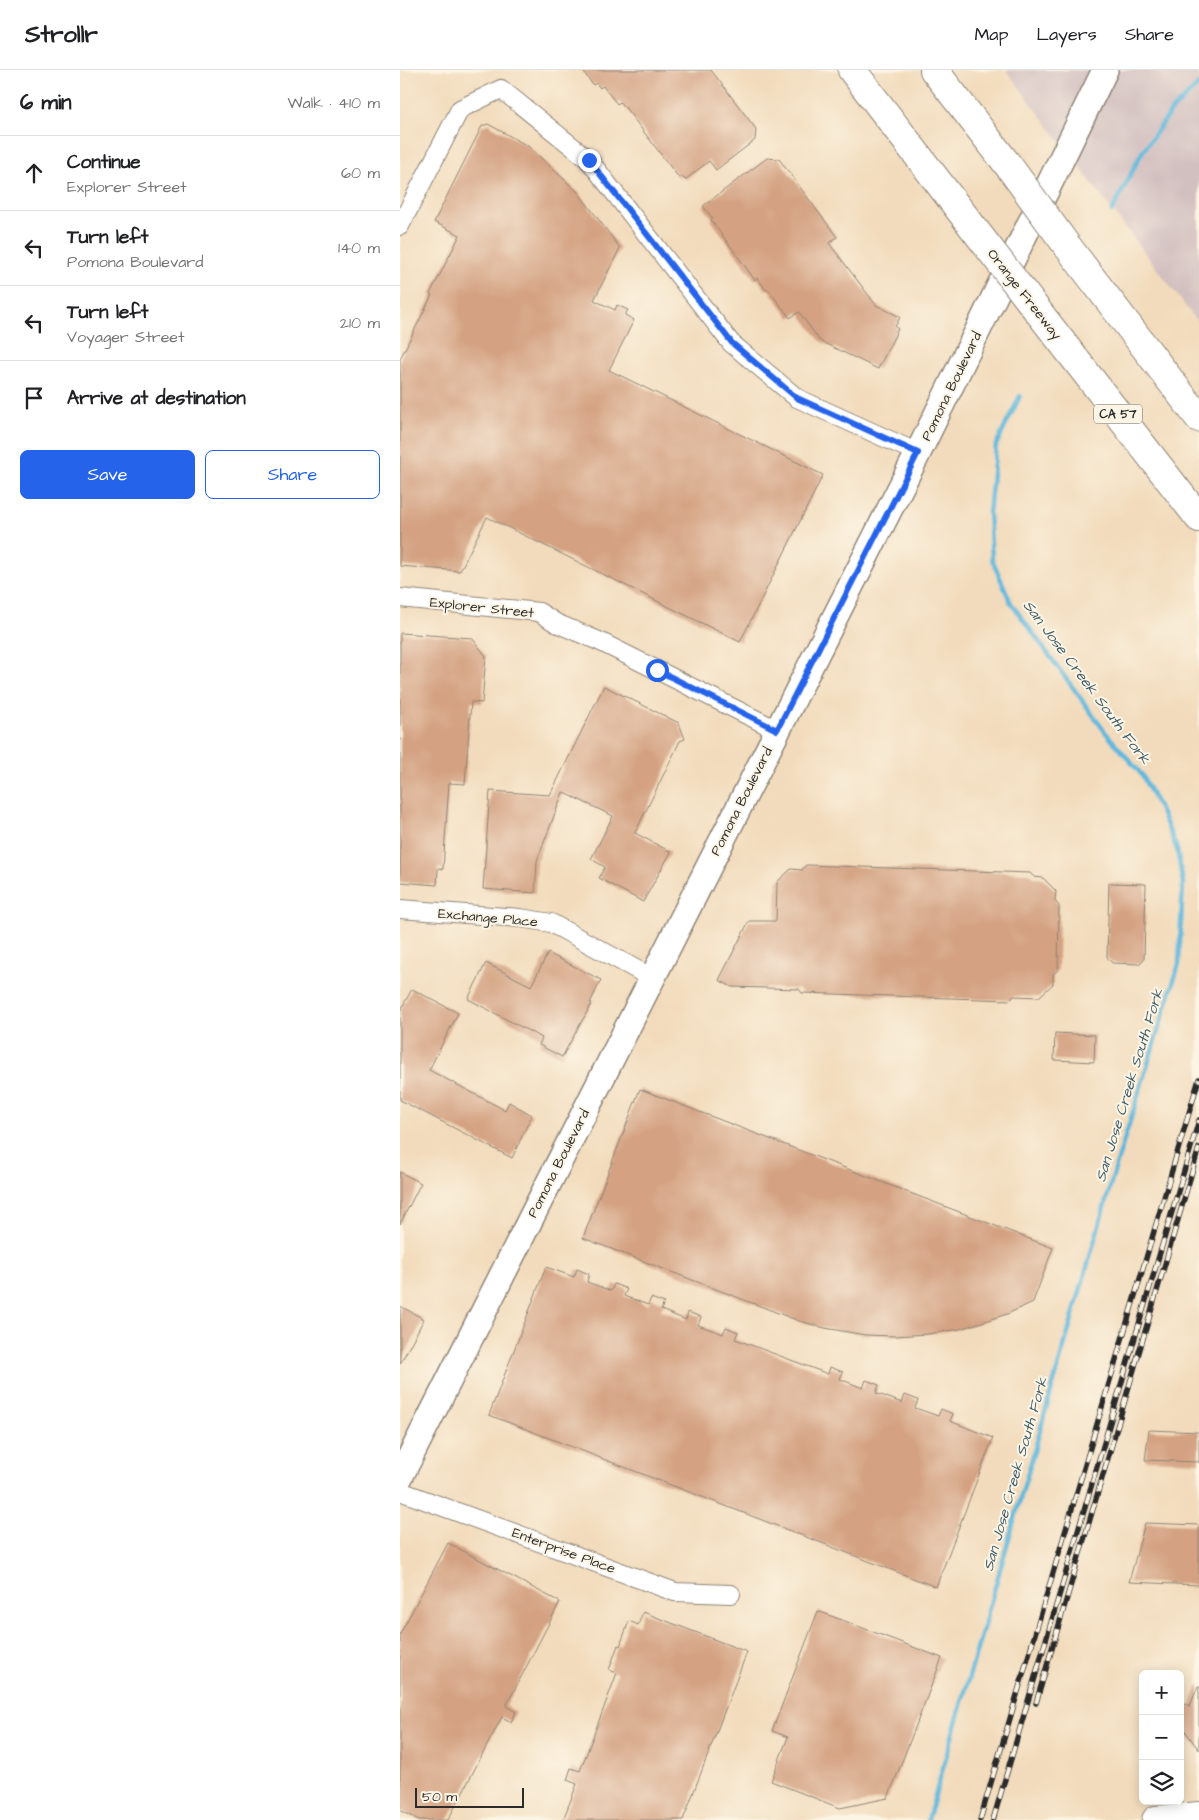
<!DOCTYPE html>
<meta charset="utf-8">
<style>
:root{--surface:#fff;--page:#f2f2f2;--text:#202124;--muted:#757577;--line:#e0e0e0;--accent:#2563eb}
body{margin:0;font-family:"Architects Daughter",sans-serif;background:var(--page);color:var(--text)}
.controls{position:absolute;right:15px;bottom:15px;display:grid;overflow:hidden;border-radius:8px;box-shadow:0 2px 12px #0003}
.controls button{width:45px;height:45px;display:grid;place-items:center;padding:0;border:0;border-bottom:1px solid var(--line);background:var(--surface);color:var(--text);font:25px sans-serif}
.scale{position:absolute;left:15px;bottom:12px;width:109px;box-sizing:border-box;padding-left:5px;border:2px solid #2b2b2b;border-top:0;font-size:14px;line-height:18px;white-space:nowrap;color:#2b2b2b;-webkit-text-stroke:4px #fcf5e5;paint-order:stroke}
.stop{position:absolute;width:15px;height:15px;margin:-11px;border:4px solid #2563eb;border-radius:50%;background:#fff}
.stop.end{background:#2563eb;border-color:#fff;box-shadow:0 1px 5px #0008}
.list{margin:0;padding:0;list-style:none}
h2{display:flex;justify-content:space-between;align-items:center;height:65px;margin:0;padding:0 20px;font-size:21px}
h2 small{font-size:16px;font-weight:400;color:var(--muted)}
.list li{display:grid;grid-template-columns:32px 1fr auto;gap:15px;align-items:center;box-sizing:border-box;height:75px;padding:0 20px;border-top:1px solid var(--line)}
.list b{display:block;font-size:19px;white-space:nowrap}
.list p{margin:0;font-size:16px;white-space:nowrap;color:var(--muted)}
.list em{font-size:16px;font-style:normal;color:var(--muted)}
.actions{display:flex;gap:10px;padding:15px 20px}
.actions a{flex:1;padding:11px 0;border:1px solid var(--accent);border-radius:8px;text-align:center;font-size:18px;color:var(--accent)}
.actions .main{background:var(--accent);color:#fff}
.icon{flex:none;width:28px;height:28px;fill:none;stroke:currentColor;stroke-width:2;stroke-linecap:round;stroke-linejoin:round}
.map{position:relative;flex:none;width:799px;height:1750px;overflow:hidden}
header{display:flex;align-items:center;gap:30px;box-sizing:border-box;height:70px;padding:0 25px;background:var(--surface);border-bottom:1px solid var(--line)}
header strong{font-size:24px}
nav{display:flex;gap:28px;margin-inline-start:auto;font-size:18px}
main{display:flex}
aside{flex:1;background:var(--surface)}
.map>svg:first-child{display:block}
</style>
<header>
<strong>Strollr</strong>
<nav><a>Map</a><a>Layers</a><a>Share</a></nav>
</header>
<main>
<aside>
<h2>6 min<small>Walk · 410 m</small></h2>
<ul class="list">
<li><svg class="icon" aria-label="ahead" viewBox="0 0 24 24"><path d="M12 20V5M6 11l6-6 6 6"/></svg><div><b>Continue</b><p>Explorer Street</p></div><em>60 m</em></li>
<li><svg class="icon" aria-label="left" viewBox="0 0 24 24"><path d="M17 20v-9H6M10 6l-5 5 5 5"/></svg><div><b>Turn left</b><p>Pomona Boulevard</p></div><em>140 m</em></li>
<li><svg class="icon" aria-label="left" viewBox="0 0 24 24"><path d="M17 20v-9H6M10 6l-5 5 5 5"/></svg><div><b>Turn left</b><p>Voyager Street</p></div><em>210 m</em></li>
<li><svg class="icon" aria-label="arrive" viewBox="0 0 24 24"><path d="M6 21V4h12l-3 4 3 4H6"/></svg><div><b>Arrive at destination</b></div></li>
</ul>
<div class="actions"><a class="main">Save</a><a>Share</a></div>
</aside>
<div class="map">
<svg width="799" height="1750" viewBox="0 0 799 1750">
<rect width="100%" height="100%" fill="#fcf5e5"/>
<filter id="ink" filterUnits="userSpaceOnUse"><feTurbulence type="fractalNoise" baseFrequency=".02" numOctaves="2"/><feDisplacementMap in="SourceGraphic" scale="10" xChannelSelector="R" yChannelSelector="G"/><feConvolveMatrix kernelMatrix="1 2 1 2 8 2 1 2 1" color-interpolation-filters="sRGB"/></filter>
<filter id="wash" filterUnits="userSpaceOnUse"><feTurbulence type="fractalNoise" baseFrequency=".0096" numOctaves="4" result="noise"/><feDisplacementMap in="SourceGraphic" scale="20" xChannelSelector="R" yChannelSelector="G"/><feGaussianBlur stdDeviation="1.12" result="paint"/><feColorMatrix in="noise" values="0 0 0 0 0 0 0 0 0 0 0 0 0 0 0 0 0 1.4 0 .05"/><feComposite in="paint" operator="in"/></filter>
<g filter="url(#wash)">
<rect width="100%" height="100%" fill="#f2dbbc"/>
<path fill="#d2bfc0" d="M606,0H799V254Z"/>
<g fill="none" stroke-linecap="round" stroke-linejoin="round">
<path stroke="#5eb7dc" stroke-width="4.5" d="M712,141L741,84L772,40L799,14
M528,1750L716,1096L779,894L783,813L777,779L763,746L742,705L706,663L611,533L592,489L589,443L596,375L620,326"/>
</g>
<g id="blocks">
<path fill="#d4a282" d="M182,0H311L356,59L355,70L316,100L309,91L285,110L282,106L279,108L224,36L223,37L220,32L217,34L203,16L200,18L196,13L193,15Z
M88,54L128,76L178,122L220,178L194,230L215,240L217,235L228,240L225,245L234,250L209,300L423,405L340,572L87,447L60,501L0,496V289L32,225L30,224L60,165L34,152L82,56Z
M367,88L379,89L437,167L429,173L476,235L500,247L495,257L498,259L478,299L420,271L399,242L390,248L368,219L366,220L357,208L355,210L311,150L313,149L303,136Z
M0,563L72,568L86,586L82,633L71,632L65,714L49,713L43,799L38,798L37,815L0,812Z
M204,616L279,653L285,669L280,671L235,763L271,782L243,832L199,808L205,797L191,789L213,746L163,722L137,791L135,823L83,819L90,721L150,725Z
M406,795L630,803L634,807L643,808L656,821L655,831L659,836L658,900L653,904V914L639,927L614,926L610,930L402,923L399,919L332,917L319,910L349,851H376L377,812L391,799L402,800Z
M709,813L746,814L744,889L739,894L712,893L707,887Z
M148,883L201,910L190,933H192L162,987L139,975L142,968L68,929L86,893L131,916Z
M12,919L58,943L29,1000L105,1040L109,1032L132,1045L112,1088L0,1030V941Z
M655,963L695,965L694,992L654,990Z
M240,1019L653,1178L633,1232L607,1244L560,1259L528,1264L495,1266L465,1265L425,1258L399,1251L183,1168Z
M0,1102L21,1113L0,1154Z
M146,1197L174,1207L177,1199L189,1204L187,1212L211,1221L214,1214L227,1219L224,1226L248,1235L251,1228L264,1233L261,1240L286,1250L288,1242L301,1247L298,1255L323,1264L326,1257L338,1262L335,1269L428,1304L430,1297L443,1302L440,1309L463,1318L466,1310L479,1315L476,1323L502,1333L505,1325L518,1330L515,1338L538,1346L541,1339L553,1344L550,1351L593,1368L536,1517L89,1345Z
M0,1236L24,1249L0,1294Z
M749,1360L799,1362V1392L745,1390Z
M745,1453L799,1455V1515L729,1512Z
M48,1473L160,1532L106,1636L116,1642L111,1652L102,1647L48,1750H19L0,1740V1564Z
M418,1541L542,1588L488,1728L440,1738L371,1711L388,1667L372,1661Z
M243,1542L347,1582L283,1750H163L177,1714L167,1710L171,1698L180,1701L217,1603L209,1600L218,1575L220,1576L229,1551L238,1555Z
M798,1616H799V1680L780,1654V1632L790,1636Z"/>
</g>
</g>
<g filter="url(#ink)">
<use href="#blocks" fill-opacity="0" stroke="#8e8374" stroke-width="1"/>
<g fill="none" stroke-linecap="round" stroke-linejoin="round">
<g stroke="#8e8374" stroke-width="20">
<path id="street" d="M0,156L60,39L101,19L189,90L331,273L397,328L518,383
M0,528L139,542L156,553L201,572L377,660
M0,839L120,848L151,853L252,908
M0,1421L275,1522L331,1524"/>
</g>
<g stroke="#8e8374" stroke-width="28">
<path id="secondary" d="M0,1407L518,383L705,0"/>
</g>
<g stroke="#8e8374" stroke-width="30">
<path id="primary" d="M756,1750L799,1746"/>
</g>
<g stroke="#8e8374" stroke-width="30">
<path id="highway" d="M452,0L575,160
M534,0L608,95
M668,177L799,348
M637,240L799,448"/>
</g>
<use href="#street" stroke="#fff" stroke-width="18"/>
<use href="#secondary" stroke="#fff" stroke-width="25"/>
<use href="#primary" stroke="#fff" stroke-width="28"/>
<use href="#highway" stroke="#fff" stroke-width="28"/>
<g stroke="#2b2b2b" stroke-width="5.5">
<path id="rail" d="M636,1633L799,1078
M580,1750L799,1009
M593,1750L799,1050"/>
</g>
<use href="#rail" stroke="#fcf5e5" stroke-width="4" stroke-dasharray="11" stroke-linecap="butt"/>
<g stroke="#8e8374" stroke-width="30" stroke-linecap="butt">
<path id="highway-bridge" d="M608,95L668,177
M575,160L637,240"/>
</g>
<use href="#highway-bridge" stroke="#fff" stroke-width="28"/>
</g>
</g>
<g fill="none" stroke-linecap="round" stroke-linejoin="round" filter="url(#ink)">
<path stroke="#2563eb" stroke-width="6" d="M189,90L332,273L397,328L518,383L377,660L257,600"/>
</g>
<g text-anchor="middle" stroke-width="4" stroke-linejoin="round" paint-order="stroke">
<rect fill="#fcf5e5" stroke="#6a6863" stroke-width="1" x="694" y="334.5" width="48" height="19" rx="4"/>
<g font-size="12" font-weight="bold" fill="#2b2b2b">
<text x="718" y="348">CA 57</text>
</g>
<g font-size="14" fill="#2b2b2b" stroke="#fcf5e5">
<text transform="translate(625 224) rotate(52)" y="5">Orange Freeway</text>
<text transform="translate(551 316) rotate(-64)" y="5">Pomona Boulevard</text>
<text transform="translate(82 537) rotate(6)" y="5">Explorer Street</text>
<text transform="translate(341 731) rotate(-63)" y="5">Pomona Boulevard</text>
<text transform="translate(88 847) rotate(5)" y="5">Exchange Place</text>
<text transform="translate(158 1093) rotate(-63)" y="5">Pomona Boulevard</text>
<text transform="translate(164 1480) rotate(20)" y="5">Enterprise Place</text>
</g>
<g font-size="15" font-style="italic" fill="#3d5c69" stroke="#fcf5e5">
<text transform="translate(687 612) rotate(53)" y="5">San Jose Creek South Fork</text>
<text transform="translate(729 1015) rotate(-73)" y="5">San Jose Creek South Fork</text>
<text transform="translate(615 1404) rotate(-74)" y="5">San Jose Creek South Fork</text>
</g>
</g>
</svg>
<div class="controls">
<button>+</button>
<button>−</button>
<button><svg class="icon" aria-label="layers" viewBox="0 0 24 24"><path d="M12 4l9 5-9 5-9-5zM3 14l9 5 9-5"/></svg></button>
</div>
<div class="scale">50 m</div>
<div class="stop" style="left:257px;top:600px"></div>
<div class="stop end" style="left:189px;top:90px"></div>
</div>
</main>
